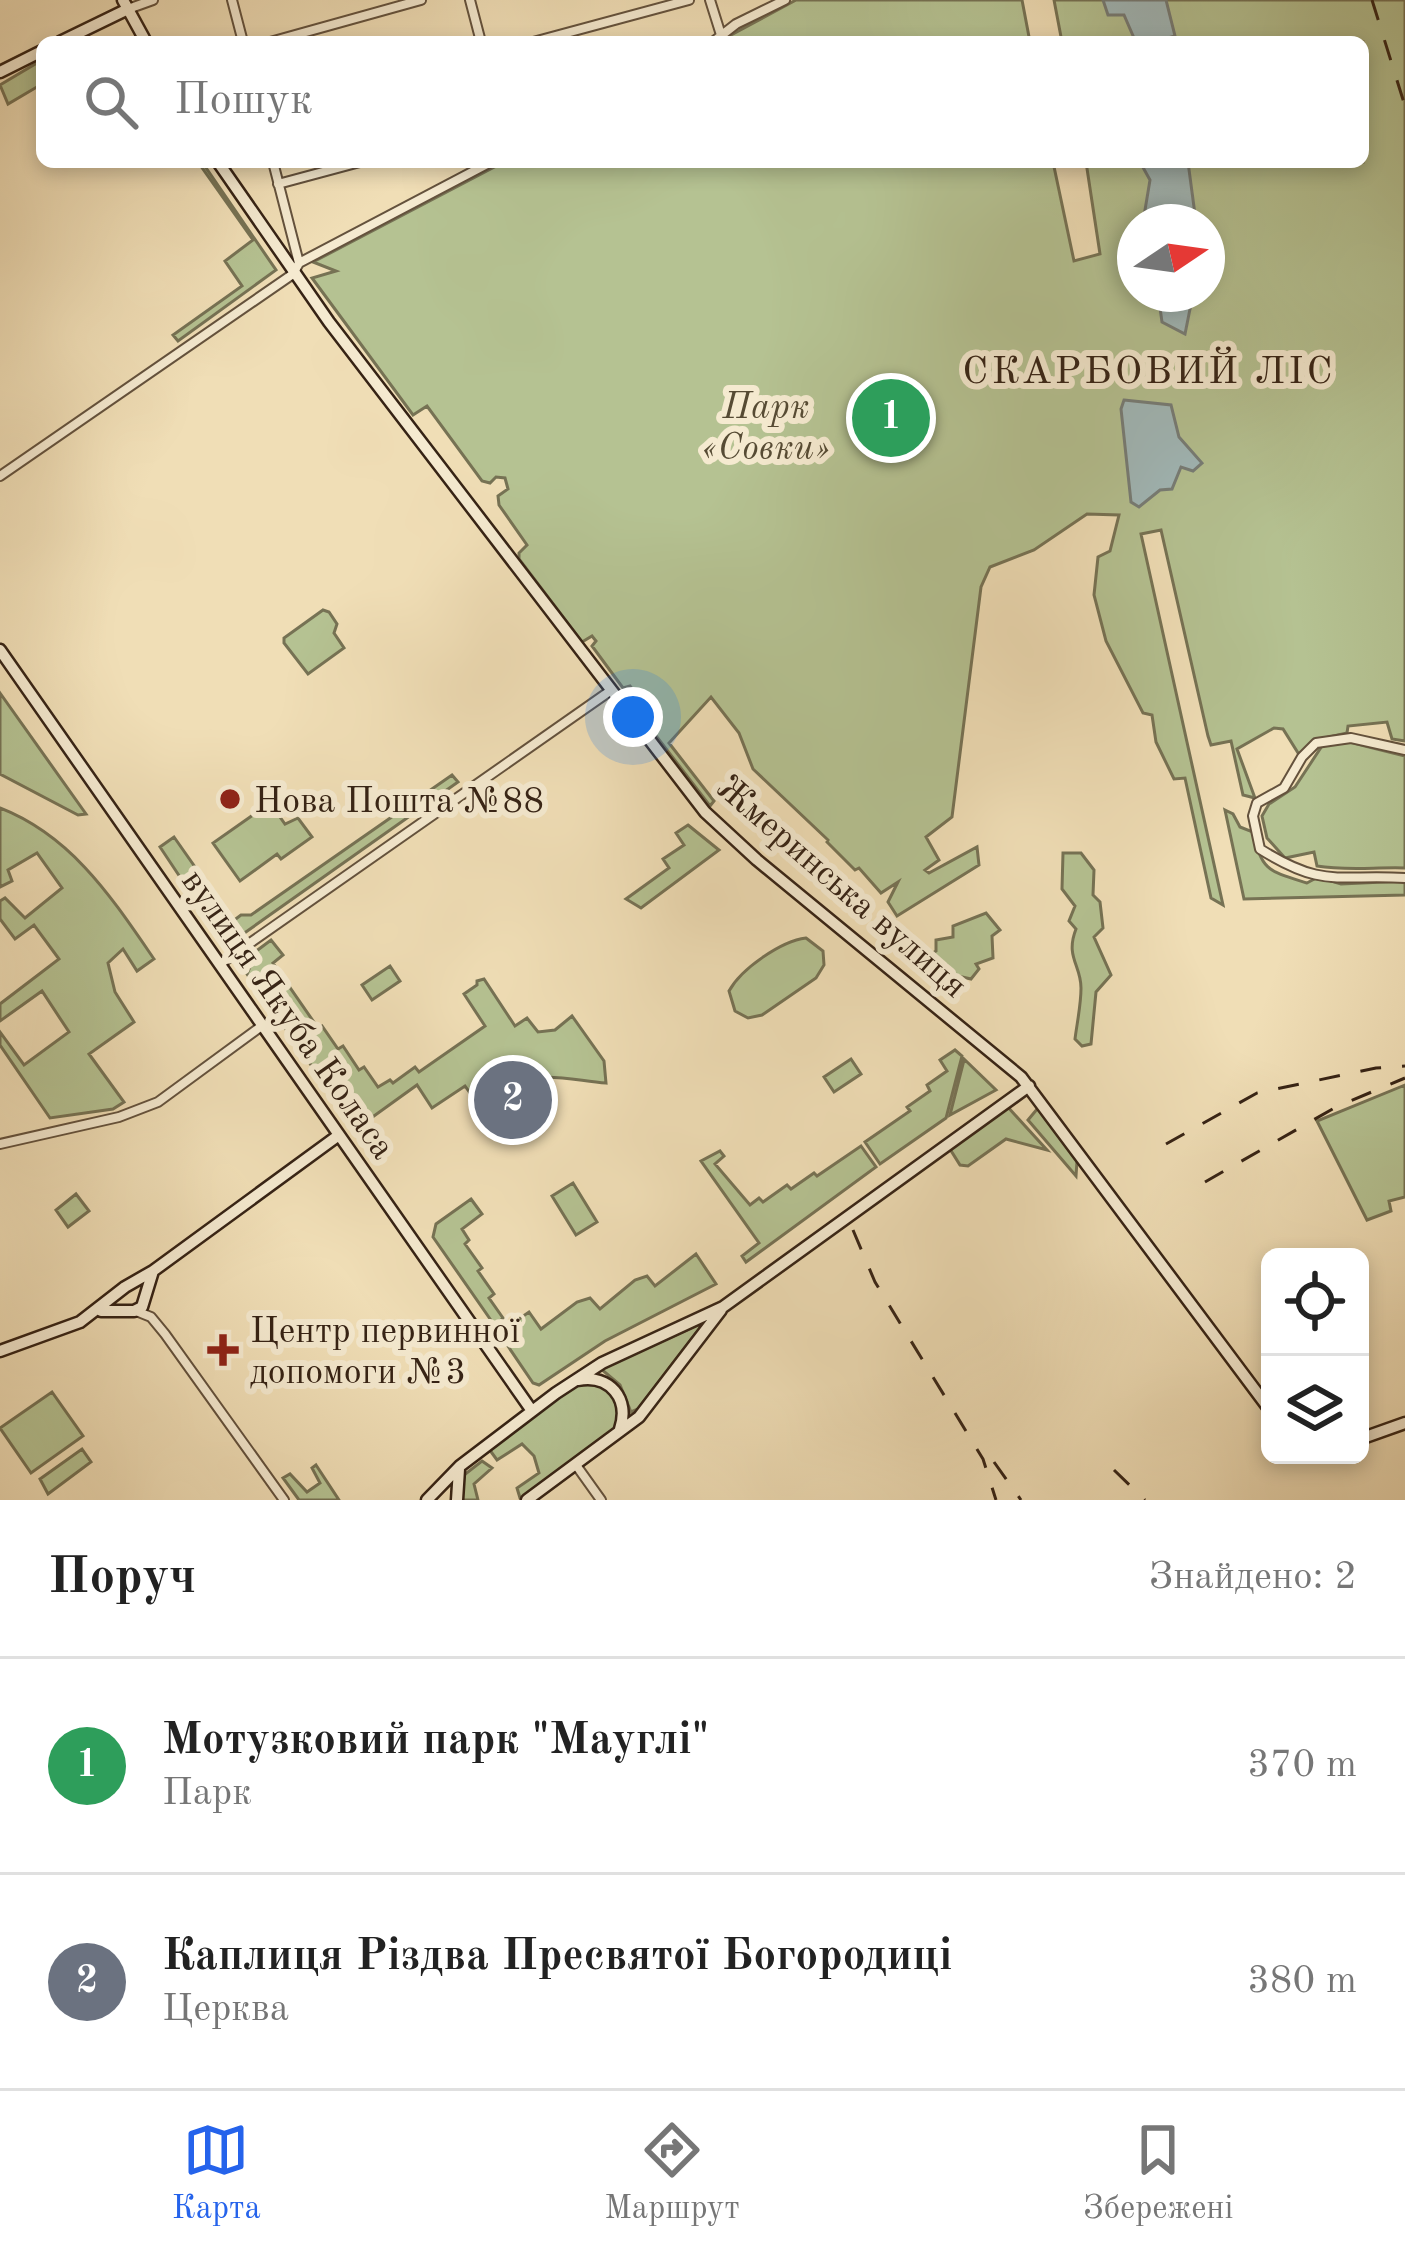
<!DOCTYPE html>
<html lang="uk">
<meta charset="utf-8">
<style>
:root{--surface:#fff;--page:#f2f2f2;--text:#222;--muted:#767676;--line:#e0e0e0;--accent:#2563eb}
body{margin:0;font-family:"Old Standard TT",serif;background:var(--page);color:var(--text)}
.controls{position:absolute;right:36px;bottom:36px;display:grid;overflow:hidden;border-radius:18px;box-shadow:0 6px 18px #0003}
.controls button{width:108px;height:108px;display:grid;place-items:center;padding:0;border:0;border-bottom:3px solid var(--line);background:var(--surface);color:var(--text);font:60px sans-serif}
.compass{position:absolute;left:1117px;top:204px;width:108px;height:108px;border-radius:50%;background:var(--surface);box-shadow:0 6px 18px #0003;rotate:77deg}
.you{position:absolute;left:633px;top:717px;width:42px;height:42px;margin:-30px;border:9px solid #fff;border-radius:50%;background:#1a73e8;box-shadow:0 0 0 18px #1a73e833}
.badge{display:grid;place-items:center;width:78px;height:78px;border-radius:50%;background:var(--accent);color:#fff;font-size:39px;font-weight:700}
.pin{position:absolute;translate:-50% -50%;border:6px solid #fff;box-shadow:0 3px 12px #0006}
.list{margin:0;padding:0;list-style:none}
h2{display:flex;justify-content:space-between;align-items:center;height:156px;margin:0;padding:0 48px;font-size:51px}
h2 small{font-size:39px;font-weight:400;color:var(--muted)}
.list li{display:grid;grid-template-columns:78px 1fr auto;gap:36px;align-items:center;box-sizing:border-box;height:216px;padding:0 48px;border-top:3px solid var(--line)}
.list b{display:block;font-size:45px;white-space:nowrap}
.list p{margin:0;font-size:39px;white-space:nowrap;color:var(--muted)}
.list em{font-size:39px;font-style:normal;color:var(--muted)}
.icon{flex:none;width:66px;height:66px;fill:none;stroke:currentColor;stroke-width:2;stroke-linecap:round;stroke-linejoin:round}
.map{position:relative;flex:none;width:1405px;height:1500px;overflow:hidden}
.search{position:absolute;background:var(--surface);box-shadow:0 6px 18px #0003;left:36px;right:36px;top:36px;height:132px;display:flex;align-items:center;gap:30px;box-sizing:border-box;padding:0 42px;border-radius:18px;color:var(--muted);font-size:45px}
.sheet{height:588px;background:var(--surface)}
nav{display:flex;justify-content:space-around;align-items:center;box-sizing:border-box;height:168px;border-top:3px solid var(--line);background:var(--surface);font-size:33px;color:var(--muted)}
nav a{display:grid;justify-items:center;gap:6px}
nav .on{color:var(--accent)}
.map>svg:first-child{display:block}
</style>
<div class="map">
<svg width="1405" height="1500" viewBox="0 0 1405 1500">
<rect width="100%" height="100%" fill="#f0deb6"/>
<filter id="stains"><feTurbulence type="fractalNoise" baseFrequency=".00167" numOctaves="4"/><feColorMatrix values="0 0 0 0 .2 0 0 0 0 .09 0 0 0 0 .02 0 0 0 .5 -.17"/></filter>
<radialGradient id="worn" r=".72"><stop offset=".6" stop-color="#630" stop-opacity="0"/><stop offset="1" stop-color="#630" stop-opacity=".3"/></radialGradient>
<path fill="#b5c292" stroke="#767254" stroke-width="3" fill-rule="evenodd" d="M796,0H1022L1030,42H718Z
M1054,0H1405V741L1392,739L1387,722L1348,726L1347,733L1315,740L1300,756L1283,729L1274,728L1237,749L1255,798L1243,795L1231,741L1211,745L1208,736L1161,530L1141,534L1223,905L1211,898L1185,778L1174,779L1156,742L1152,715L1143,713L1106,641L1094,595L1098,557L1110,551L1119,515L1087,514L1034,550L990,567L981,587L952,817L926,837L939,860L925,870L929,873L977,847L979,865L897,916L888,902L898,882L881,893L859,868L855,870L827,842L828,840L753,769L739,733L711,697L669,743L714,801L710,806L627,698L633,690L630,686L623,688L592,646L596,641L592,636L582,642L519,559V553L527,545L499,505L498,496L508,489L505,478L496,477L490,483L482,481L427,406L413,415L312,278L336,271L313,262L504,162H1053L1074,261L1100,254L1086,162H1363V42H1062ZM1135,222H1207V294H1135Z
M42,60V84L8,104L0,85Z
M198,162H202L276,270L178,341L173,335L242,286L225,261L253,240Z
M323,610L329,612L337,624L334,633L344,648L308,674L284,643V638Z
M0,693L86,814L78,815L0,774Z
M1349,742L1405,756V868C1375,867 1346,871 1317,866L1314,852L1285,858L1267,838L1262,816L1269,804L1295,787L1322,746Z
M452,775L458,782L226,946L160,847L174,837L233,921L241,915H251Z
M270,803L285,824L298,818L312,837L281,859L277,854L240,881L213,843Z
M0,808C72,836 112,898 154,959L137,971L123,949L108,963L115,992L134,1022L89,1054L124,1102L113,1109L50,1118L0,1045V1032L24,1065L69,1032L42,991L0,1021V1004L59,959L34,925L15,939L0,919V901L5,898L25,918L62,888L37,853L8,870L12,881L0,887Z
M1225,810L1233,814L1240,827L1253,832C1262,871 1268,871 1307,883L1318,877L1341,884L1405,881V895L1244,899Z
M688,825L719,850L641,908L626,899L669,868L663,859L684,845L676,833Z
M1063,853H1081L1094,870L1093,895L1100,902L1103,928L1094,937L1111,975L1096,992L1091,1044L1082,1046L1075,1039C1077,1023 1081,1005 1081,988C1081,965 1065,957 1076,929L1069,921L1075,906L1062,889Z
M986,913L1000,930L992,936L993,958L976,964L979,969L971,979L949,974L930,955L936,951V940L953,937V926Z
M806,938L823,951L824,965L816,978L762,1015L748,1018L735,1011L729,991C741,969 781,941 806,938Z
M271,940L283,955L273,963L318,1028L322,1026L338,1049L343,1046L359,1070L364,1067L378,1087L390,1080L393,1083L415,1067L419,1072L485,1026L464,994L477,985V981L484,979L515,1026L527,1018L538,1032L555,1030L572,1016L604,1061L606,1083C568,1080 533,1067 501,1093L509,1111L502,1138L465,1086L432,1108L417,1085L356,1129L247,974L250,967L247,958Z
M390,966L400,981L372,1000L362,985Z
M955,1050L962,1056L946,1118L880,1164L865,1142L910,1111L907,1107L930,1091L927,1085L947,1071L940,1060Z
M851,1059L861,1074L834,1092L824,1077Z
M964,1059L996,1090L950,1115L964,1060Z
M1405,1085V1197L1389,1201L1391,1211L1367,1220L1317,1121Z
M1006,1105L1047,1150L1006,1139L968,1166L960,1165L950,1149Z
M1038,1108L1077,1161L1076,1176L1028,1120Z
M861,1146L876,1167L746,1262L742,1256L759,1243L701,1161L720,1151L724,1156L715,1164L750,1205L759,1198L763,1202L787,1185L791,1189L814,1173L817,1176Z
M573,1183L597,1222L576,1235L552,1196Z
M76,1194L89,1211L68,1227L56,1210Z
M471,1199L482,1214L462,1229L469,1240L465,1244L482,1268L478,1271L494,1294L489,1298L503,1318L495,1326L433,1237L436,1224Z
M696,1254L716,1284L605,1341L539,1385L533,1383L499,1333L529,1312L541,1329L577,1302L590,1298L600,1309L635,1280L647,1276L655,1286Z
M698,1325L700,1328L638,1409L631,1412L620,1385L601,1369Z
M577,1383H599L618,1400V1427L524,1499L520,1498L517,1488L539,1473L534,1456L522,1444L497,1460L489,1449Z
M52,1392L83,1436L31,1473L0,1428Z
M82,1449L91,1462L48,1494L40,1479Z
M482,1461L492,1468L474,1484L478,1500H462L464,1475Z
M316,1465L339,1500H299L283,1478L290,1474L307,1492L320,1483L312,1468Z"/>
<path fill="#a1b9ba" stroke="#767d78" stroke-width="3" d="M1103,0H1166L1175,36L1154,42L1134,38L1124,15H1108Z
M1140,162H1188L1196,222H1143L1150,180Z
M1158,294H1193L1185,334L1162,322Z
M1124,400L1171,405L1179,437L1202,463L1193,471L1181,467L1172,489L1160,490L1139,507L1131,502L1121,409Z"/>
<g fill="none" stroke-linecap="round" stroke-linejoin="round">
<g stroke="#64523d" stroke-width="12">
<path id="street" d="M232,0L243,42
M470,0L481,42
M710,0L721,35
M128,9L153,0
M270,42L421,0
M533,42L689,0
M713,42L736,24L785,0
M273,162L299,263
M278,184L360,162
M0,476L293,274L299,263L491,162
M1405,750L1351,738L1316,743L1302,757L1284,788L1257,803L1253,816L1260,849C1324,889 1337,874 1405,878
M220,964L610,691
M0,1144L119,1117L158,1102L263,1025
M136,1311L151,1317L165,1334L284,1500
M576,1465L601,1500"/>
</g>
<g stroke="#362315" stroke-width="15">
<path id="secondary" d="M123,0L146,42
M60,42L128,9
M0,72L42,51
M218,162L329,322L705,812L757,860L1021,1077L1270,1410
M0,650L532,1411
M101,1311H134L142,1307L153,1271
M0,1351L80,1322L125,1287L153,1271L339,1135
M578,1380C610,1374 630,1399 620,1429
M1360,1439L1405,1423
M427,1500L460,1466L556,1393L602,1363L723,1307L1029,1086
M457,1500L459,1469
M527,1500L639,1417L721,1310"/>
</g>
<use href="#street" stroke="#f5ead0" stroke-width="8"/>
<use href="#secondary" stroke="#f5ead0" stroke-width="10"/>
<path stroke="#362315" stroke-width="3" stroke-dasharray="21 21" stroke-linecap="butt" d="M1372,0L1405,106
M1166,1144L1257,1093L1376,1068L1405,1066
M1205,1182L1336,1107L1405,1078
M853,1230L875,1282L983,1459L996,1500
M994,1462L1021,1500
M1114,1470L1145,1500"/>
</g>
<g fill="#8f2418" stroke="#f5ead0" stroke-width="4.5">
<circle cx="230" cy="799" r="12"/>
<path d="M217 1332h12v12h12v12h-12v12h-12v-12h-12v-12h12z"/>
</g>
<g text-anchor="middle" stroke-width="12" stroke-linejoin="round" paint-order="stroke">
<g font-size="36" font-style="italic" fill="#564b34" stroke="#f5ead0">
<text x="766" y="418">Парк<tspan x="766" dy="41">«Совки»</tspan></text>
</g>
<g font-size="36" fill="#362315" stroke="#f5ead0" text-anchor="start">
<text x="254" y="812">Нова Пошта №88</text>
<text x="250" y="1342">Центр первинної<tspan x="250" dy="41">допомоги №3</tspan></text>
</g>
<g font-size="36" fill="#362315" stroke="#f5ead0">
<text transform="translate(843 885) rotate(41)" y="13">Жмеринська вулиця</text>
<text transform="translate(290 1013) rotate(55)" y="13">вулиця Якуба Коласа</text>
</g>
<g font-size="39" letter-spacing="3" fill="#362315" stroke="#f5ead0">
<text x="1149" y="383">СКАРБОВИЙ ЛІС</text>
</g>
</g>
<rect width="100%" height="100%" filter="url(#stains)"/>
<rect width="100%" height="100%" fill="url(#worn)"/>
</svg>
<div class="controls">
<button><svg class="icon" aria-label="locate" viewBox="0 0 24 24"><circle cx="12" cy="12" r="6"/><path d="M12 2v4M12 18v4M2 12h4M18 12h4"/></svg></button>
<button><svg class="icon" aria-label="layers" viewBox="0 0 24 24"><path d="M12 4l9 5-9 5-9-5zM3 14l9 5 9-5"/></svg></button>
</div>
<svg class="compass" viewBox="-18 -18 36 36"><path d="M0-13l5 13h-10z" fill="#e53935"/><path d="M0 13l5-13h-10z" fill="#767676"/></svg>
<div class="you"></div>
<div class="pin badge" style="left:891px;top:418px;background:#2e9e5b">1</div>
<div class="pin badge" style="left:513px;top:1100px;background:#6b7280">2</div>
<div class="search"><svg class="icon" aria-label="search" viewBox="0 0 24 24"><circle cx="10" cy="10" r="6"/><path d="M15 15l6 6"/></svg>Пошук</div>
</div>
<section class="sheet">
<h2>Поруч<small>Знайдено: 2</small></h2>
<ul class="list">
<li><span class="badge" style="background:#2e9e5b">1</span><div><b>Мотузковий парк &quot;Мауглі&quot;</b><p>Парк</p></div><em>370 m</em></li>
<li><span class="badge" style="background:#6b7280">2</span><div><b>Каплиця Різдва Пресвятої Богородиці</b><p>Церква</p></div><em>380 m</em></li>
</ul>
</section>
<nav>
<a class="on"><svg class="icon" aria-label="map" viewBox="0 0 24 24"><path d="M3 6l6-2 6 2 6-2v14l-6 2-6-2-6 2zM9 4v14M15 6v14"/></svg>Карта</a>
<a><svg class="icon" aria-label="directions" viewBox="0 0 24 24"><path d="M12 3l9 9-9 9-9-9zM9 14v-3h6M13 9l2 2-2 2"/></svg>Маршрут</a>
<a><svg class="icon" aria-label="saved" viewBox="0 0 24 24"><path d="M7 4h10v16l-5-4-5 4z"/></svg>Збережені</a>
</nav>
